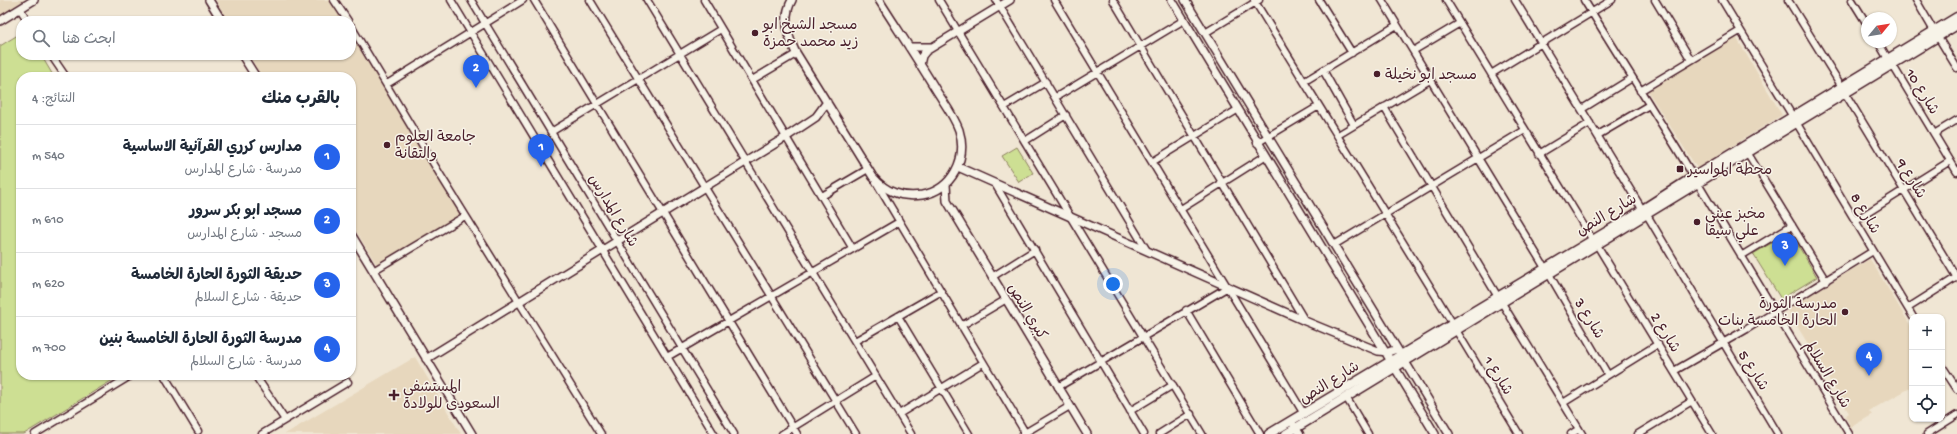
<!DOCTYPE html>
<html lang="ar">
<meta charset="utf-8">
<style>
:root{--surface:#fff;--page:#f6f6f7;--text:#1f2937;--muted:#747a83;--line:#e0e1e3;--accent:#2563eb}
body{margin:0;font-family:"Gochi Hand","Playpen Sans Arabic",sans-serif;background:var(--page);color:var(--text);direction:rtl}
.controls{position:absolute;right:12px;bottom:12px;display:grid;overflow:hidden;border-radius:8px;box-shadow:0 1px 3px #0004}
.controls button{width:36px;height:36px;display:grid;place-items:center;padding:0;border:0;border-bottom:1px solid var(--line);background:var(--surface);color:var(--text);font:20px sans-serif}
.compass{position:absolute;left:1861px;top:12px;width:36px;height:36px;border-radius:50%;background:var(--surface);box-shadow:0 1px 3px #0004;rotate:60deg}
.you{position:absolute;left:1113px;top:284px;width:14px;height:14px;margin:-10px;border:3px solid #fff;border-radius:50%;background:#1a73e8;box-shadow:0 0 0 6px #1a73e833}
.badge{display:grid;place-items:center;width:26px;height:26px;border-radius:50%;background:var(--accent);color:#fff;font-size:13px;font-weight:700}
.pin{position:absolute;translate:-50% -33px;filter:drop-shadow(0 1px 2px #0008)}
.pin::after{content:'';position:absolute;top:21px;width:14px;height:12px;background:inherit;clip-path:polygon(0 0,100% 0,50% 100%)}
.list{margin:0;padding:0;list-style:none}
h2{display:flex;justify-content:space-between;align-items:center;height:52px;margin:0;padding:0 16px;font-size:17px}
h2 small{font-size:13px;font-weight:400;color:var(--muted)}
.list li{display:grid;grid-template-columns:26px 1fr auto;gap:12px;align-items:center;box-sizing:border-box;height:64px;padding:0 16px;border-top:1px solid var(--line)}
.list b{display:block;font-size:15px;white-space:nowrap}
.list p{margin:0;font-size:13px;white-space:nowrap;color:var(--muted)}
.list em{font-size:13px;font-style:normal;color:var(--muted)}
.icon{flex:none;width:22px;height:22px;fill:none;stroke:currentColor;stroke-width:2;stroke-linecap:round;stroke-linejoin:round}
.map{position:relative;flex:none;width:1957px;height:434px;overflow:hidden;direction:ltr}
.search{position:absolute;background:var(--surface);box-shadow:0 1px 3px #0004;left:16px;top:16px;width:340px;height:44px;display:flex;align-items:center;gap:10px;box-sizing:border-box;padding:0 14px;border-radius:16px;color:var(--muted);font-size:15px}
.panel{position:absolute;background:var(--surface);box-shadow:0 1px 3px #0004;left:16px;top:72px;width:340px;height:308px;border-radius:16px;direction:rtl}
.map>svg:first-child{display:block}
</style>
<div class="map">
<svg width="1957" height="434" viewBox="0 0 1957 434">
<rect width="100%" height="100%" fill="#f0e6d4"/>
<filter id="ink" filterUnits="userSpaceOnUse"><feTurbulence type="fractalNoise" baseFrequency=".025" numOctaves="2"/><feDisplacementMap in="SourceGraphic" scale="8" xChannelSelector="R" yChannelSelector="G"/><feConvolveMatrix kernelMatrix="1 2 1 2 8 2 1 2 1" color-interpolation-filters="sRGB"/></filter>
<g filter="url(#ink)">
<path fill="#e7d7bd" d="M0,0H40L0,25Z
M216,0H335L347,21H228Z
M351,27L464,213L377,265L351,223V77H262L249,55H351Z
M1736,37L1782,115L1697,168L1647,90Z
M1870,259L1912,328V387L1869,411L1872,415L1851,427L1845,416L1849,413L1787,309Z
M415,357L461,434H285Z"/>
<path fill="#cddf93" stroke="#8c7f5f" d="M21,33V55H41L54,77H21V375H121L24,434H0V46Z
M1017,147L1033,173L1019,182L1002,156Z
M1790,232L1817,277L1781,299L1753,254Z"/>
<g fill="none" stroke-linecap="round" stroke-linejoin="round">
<g stroke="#4a1f2b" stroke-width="9">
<path id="minor" d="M334,0L348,21
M451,0L714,434
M471,0L734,434
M534,0L797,434
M590,0L856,434
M647,0L911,434
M704,0L853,249
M939,0L1202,434
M996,0L1146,249
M1054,0L1304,414
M1113,0L1305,321
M1254,0L1453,324
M1319,0L1352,53
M1382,0L1545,268
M1446,0L1592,239
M1515,0L1642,209
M1584,0L1677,149L1849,434
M1655,0L1691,60
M1722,0L1793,117
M1788,0L1842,87
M1852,0L1867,24
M1916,0L1934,31
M20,9L28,21
M351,26L441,176L601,434
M1205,33L1259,0
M1938,37L1957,68
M1878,42L1888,59
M1413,51L1460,23
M51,55L66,77
M1892,64L1957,172
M1323,70L1354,125
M1491,74L1612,0
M752,80L796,54
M1305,81L1397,25
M387,84L523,0
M1640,91L1740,31
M1845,93L1957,278
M1056,97L1184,20
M1004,107L1046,82
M1384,107L1498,297
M1582,109L1632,78
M1796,122L1913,317
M551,132L721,29
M1934,134L1957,120
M1338,135L1430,80
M1598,135L1649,105
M1025,141L1066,115
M1257,143L1319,106
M1747,152L1826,281
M1539,154L1590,123
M1152,162L1237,110
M876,182L1026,434
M995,184L1144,434
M822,196L868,169
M1181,209L1265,156
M1647,215L1778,434
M1856,220L1950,161
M1334,245L1525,130
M1597,245L1712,434
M1741,256L1792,225
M373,271L465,216
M1549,274L1608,375
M992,277L1035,250
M1502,303L1582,434
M1908,308L1957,277
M1186,310L1260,434
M898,316L969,434
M961,326L1005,300
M1456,330L1519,434
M855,341L940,292
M667,357L899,222
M1942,366L1957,389
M1674,371L1747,329L1873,251
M164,375L198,431
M255,375L285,420
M1058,387L1228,287
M1346,397L1368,434
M1563,403L1658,344
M1130,411L1173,385
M899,414L983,363
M1291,421L1300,434
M35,434L132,375
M262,434L348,382
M782,434L876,376
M1023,434L1070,406
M1159,434L1191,414
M1571,434L1579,429
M1638,434L1692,401
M1927,434L1957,415"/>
</g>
<g stroke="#4a1f2b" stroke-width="10">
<path id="tertiary" d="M209,0L222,21
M792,0C783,16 787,35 795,51L873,177C886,192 901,198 922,195C952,190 968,159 959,130C954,116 944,103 936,90C918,60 898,30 879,0
M1172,0L1435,434
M1185,0L1449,434
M0,21L34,0
M909,47H932
M242,55L256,77
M920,65L922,56L926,51L1010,0
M958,167L1305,321L1378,351L1388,352L1397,349
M946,184L947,201L1087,434
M351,234L472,434
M426,359L786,137L816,117L827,102"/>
</g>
<g stroke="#4a1f2b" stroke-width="11">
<path id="secondary" d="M1269,434L1621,223L1693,177L1957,17
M1286,434L1957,25"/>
</g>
<use href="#minor" stroke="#f7f3e8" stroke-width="6"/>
<use href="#tertiary" stroke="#f7f3e8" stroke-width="7"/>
<use href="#secondary" stroke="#f7f3e8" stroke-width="8"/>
</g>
</g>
<g fill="#4a1f2b" stroke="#f7f3e8" stroke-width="1.5">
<circle cx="755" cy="33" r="4"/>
<circle cx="1377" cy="74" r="4"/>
<circle cx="387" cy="145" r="4"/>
<rect x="1676" y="165" width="8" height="8" rx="2"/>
<circle cx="1697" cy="222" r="4"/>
<circle cx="1845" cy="312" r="4"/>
<path d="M392 389h4v4h4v4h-4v4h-4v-4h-4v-4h4z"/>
</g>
<g text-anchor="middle" stroke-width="3" stroke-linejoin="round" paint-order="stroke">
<g font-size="15" fill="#4a1f2b" stroke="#f7f3e8" text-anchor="start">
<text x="763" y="29">مسجد الشيخ ابو<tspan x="763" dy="17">زيد محمد حمزة</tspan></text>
<text x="1385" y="79">مسجد ابو نخيلة</text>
<text x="395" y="141">جامعة العلوم<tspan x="395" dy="17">والتقانة</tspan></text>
<text x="1688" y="174">محطة المواسير</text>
<text x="1705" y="218">مخبز عيني<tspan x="1705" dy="17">علي سيقا</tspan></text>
<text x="1837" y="308" text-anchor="end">مدرسة الثورة<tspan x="1837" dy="17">الحارة الخامسة بنات</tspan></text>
<text x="403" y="391">المستشفى<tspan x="403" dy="17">السعودى للولادة</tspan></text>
</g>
<g font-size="15" fill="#4a1f2b" stroke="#f7f3e8">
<text transform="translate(1923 91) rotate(59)" y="5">شارع 10</text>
<text transform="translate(1912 178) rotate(59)" y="5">شارع 9</text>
<text transform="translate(614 210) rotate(59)" y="5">شارع المدارس</text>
<text transform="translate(1866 213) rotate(60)" y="5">شارع 8</text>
<text transform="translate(1606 214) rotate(-31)" y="5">شارع النص</text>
<text transform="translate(1028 311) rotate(59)" y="5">كبري النص</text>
<text transform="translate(1590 318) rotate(59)" y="5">شارع 3</text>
<text transform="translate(1666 332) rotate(59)" y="5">شارع 2</text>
<text transform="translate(1754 370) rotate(58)" y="5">شارع 5</text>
<text transform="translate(1828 374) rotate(59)" y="5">شارع السلالم</text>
<text transform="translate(1499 375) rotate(59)" y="5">شارع 1</text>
<text transform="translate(1329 382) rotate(-32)" y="5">شارع النص</text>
</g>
</g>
</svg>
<div class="controls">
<button>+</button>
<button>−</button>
<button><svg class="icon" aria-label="locate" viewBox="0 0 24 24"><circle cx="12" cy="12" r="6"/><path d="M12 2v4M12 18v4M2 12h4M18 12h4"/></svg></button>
</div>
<svg class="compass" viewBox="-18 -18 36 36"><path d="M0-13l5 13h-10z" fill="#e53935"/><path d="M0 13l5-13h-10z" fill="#747a83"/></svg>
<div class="you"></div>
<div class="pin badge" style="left:541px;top:167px">1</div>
<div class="pin badge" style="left:476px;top:88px">2</div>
<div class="pin badge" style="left:1785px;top:266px">3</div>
<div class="pin badge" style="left:1869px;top:376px">4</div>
<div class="search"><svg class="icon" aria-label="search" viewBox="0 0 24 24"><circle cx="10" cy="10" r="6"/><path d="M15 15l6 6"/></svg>ابحث هنا</div>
<section class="panel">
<h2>بالقرب منك<small>النتائج: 4</small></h2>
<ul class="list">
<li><span class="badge">1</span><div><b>مدارس كرري القرآنية الاساسية</b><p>مدرسة · شارع المدارس</p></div><em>540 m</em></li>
<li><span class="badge">2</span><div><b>مسجد ابو بكر سرور</b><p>مسجد · شارع المدارس</p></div><em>610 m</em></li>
<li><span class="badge">3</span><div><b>حديقة الثورة الحارة الخامسة</b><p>حديقة · شارع السلالم</p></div><em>620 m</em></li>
<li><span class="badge">4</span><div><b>مدرسة الثورة الحارة الخامسة بنين</b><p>مدرسة · شارع السلالم</p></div><em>700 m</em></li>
</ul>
</section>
</div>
